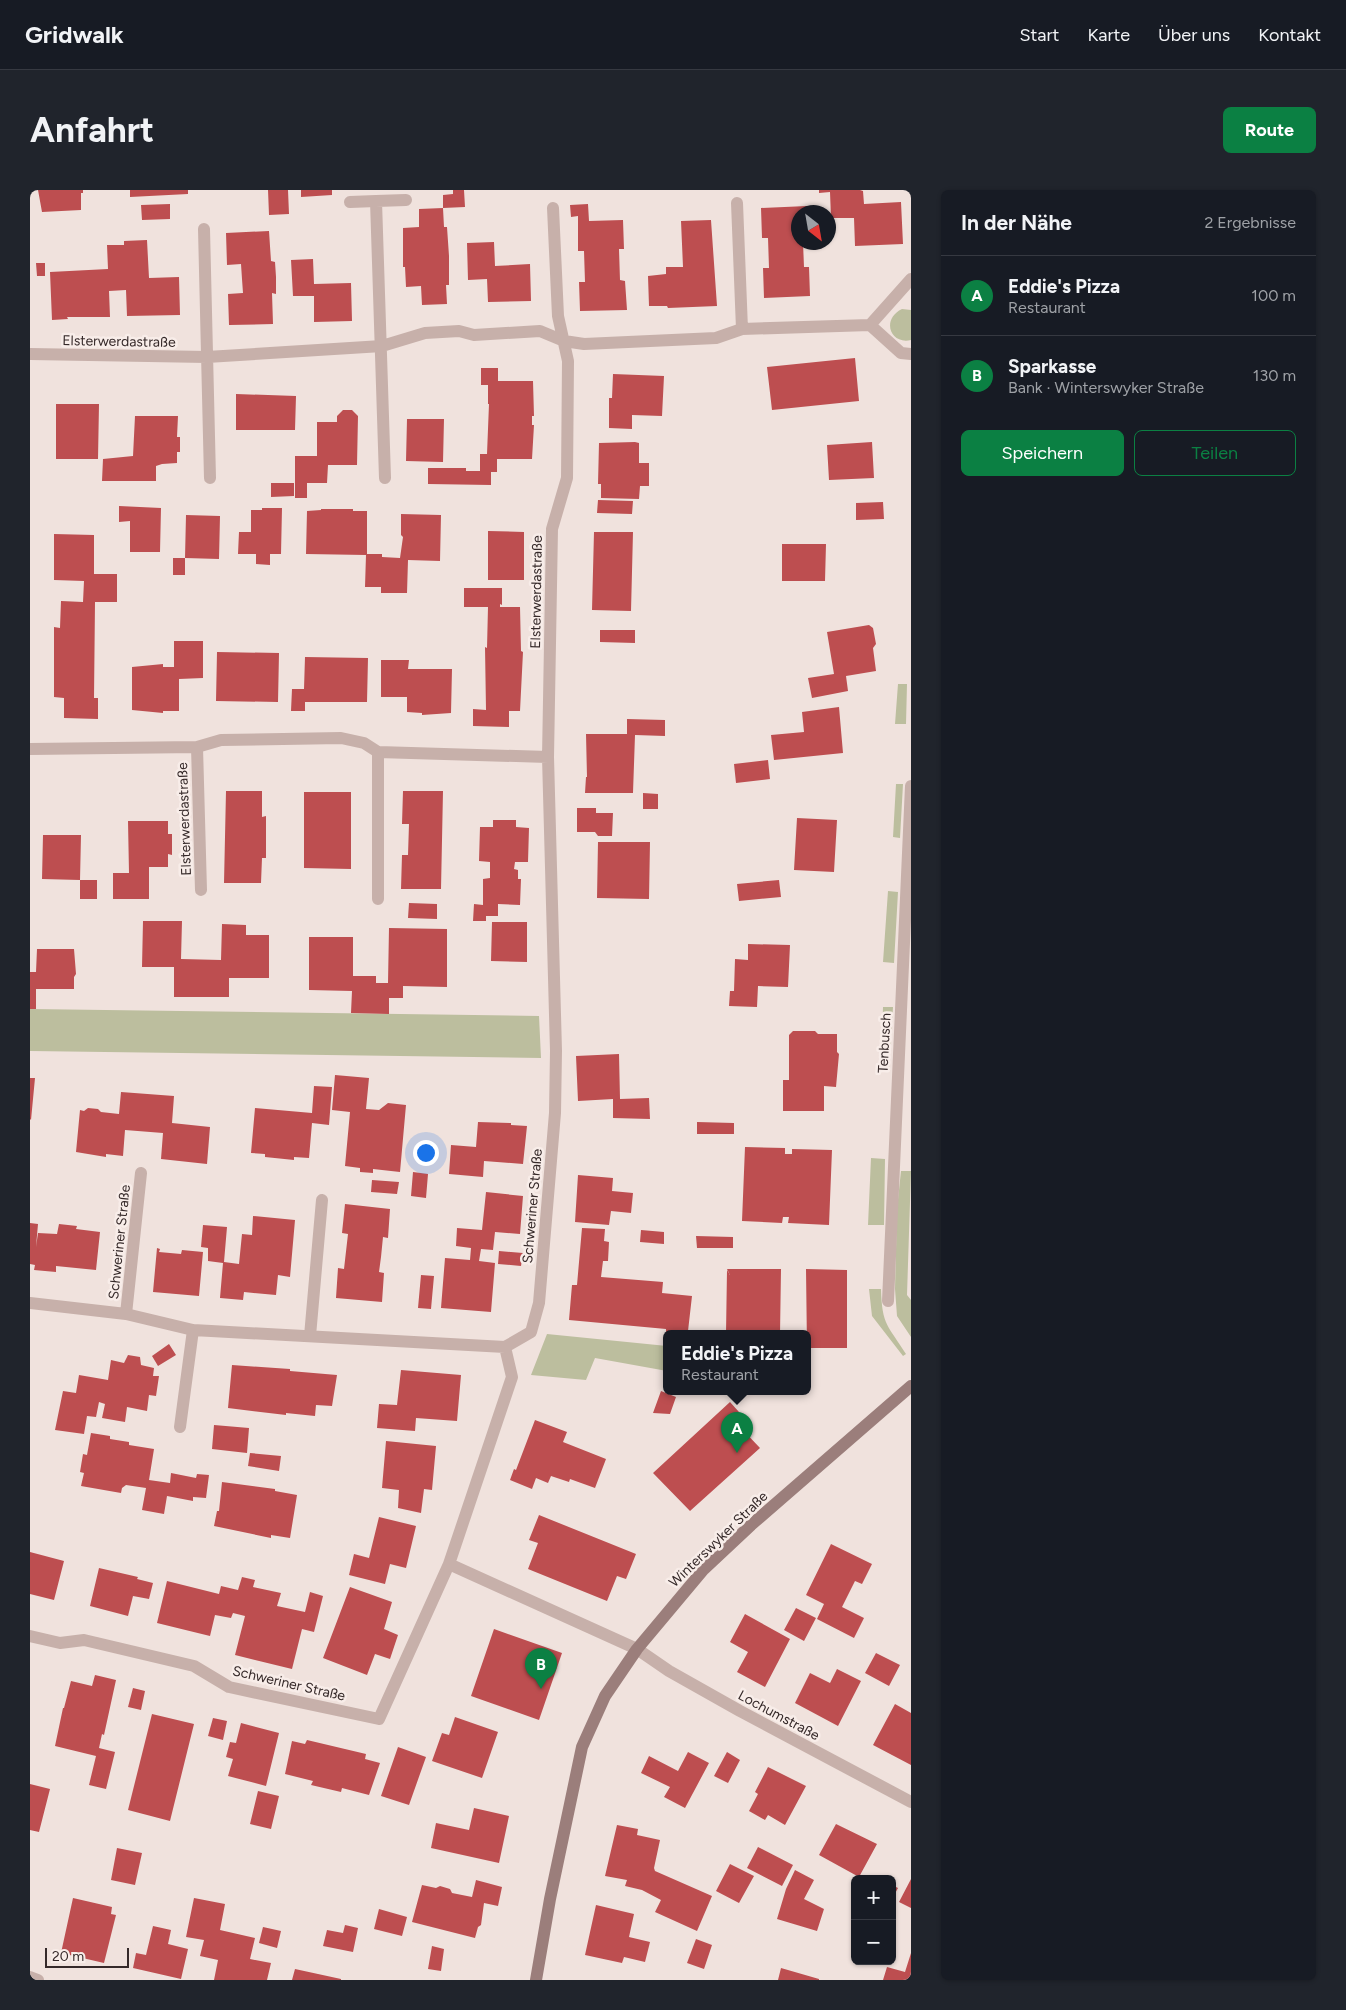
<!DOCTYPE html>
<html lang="de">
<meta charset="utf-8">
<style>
:root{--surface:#171b24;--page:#20242c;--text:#f1f3f6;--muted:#9ea1a6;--line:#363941;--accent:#0b8043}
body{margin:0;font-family:Figtree,sans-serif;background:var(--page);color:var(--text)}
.controls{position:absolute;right:15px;bottom:15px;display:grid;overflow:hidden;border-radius:8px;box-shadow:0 1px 4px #0004}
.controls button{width:45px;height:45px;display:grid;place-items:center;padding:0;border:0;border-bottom:1px solid var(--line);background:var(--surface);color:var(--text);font:25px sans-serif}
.compass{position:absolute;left:761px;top:15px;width:45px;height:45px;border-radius:50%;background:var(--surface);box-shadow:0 1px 4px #0004;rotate:149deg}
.scale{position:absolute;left:15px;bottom:12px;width:84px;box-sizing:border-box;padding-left:5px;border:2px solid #352929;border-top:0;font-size:14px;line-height:18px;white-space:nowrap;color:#352929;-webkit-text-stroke:4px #f8ede9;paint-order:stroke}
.you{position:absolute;left:395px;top:962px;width:18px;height:18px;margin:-12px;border:4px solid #fff;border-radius:50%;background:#1a73e8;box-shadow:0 0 0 8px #1a73e833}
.badge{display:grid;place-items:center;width:32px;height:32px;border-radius:50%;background:var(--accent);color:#fff;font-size:16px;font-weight:700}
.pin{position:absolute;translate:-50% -41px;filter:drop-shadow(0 1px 2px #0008)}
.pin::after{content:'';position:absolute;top:26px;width:18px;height:15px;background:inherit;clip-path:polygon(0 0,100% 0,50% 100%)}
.popup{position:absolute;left:633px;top:1140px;width:148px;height:65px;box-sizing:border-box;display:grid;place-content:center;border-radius:8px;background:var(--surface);filter:drop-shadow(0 1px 4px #0005);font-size:16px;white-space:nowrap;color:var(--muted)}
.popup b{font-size:19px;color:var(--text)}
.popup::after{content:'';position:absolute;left:50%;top:100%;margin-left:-10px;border:10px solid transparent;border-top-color:var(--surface)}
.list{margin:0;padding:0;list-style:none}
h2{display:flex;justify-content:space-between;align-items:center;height:65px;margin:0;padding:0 20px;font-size:21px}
h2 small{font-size:16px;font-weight:400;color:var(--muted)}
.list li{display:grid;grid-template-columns:32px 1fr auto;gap:15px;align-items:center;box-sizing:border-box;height:80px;padding:0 20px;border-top:1px solid var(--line)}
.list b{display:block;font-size:19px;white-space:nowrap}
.list p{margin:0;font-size:16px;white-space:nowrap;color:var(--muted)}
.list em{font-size:16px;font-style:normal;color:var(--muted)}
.actions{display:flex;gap:10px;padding:15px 20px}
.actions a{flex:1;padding:11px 0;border:1px solid var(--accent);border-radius:8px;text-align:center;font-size:18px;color:var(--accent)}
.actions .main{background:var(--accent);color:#fff}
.map{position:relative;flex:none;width:881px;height:1790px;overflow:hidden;border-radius:8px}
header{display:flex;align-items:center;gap:30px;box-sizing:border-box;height:70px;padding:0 25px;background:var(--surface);border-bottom:1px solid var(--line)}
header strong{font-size:24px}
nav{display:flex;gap:28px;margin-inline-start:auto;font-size:18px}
.intro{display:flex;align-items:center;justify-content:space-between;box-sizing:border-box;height:120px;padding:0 30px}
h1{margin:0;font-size:35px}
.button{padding:12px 22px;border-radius:8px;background:var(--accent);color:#fff;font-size:18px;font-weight:700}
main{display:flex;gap:30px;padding:0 30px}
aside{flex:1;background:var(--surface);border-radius:8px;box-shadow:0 1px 4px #0004}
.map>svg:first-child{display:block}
</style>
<header>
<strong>Gridwalk</strong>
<nav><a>Start</a><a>Karte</a><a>Über uns</a><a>Kontakt</a></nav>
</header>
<div class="intro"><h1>Anfahrt</h1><a class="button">Route</a></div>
<main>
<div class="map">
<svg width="881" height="1790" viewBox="0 0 881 1790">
<rect width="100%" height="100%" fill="#f0e2dd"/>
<path fill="#bcbe9e" d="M872,119L881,120V150C860,155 851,129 872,119Z
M868,494H877L876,534H865Z
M866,594H873L870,648L863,647Z
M858,701L868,702L864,773L853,772Z
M853,817H863L859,879H851Z
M0,819L509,826L511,868L0,861Z
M841,968L855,969L854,1035H838Z
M871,981H881L877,1105L881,1110V1147L867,1126L865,1099L867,1019Z
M839,1099H851C852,1136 858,1135 876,1164L873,1166L842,1126Z
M517,1144L637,1156V1181L565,1168L556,1190L501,1185Z"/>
<path fill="#bd4e50" d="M8,0H53V3H51V20L12,22Z
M100,0H158V4L100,7Z
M238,0H258L259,24L239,25Z
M271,0H302V5L271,7Z
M423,0H434L435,17L413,18L414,37H417L419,66V95H416L417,114L392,115L391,96L376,97L375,77H373V38L389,37V19L413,18V5L423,4Z
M789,0H830L833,1L834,14L871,12L873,54L825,56L824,28H801L800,2L789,3Z
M140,14V29L112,30L111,15Z
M558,14L559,31L593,30L594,59H589L590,90L595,91L597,120L550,121L549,92H555L554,61H548V26L541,27L540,15Z
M777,16V22H768V52H773L774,77H779L780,106L734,108L733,78H739L738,48H732L731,18Z
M681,30L687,116L638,118L637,116H619L618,86L636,84V77H653L651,31Z
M239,41L241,71L245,72L246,87V104L242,103L243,134L199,135L198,104L213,103L212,89L211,74L197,75L196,43Z
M117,50L119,88L149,87L150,125L97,126L96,100L79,101L80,127H37L38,129L22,130L20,82L78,79L77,55H94V51Z
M464,52L465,76L500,74L501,111L458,112L457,89L438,90L437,53Z
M283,69L284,94L321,93L322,131L284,132V106H263L261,70Z
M6,73H15V86H7Z
M825,168L829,211L742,220L737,177Z
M451,178H468V191H503L504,226H502V235H504L502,269H467V282H461V295L398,294V278H436V281H450V264H457L459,214H458V195H451Z
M583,184L634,186L632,226L602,225V239L579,238V208H582Z
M206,204L266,206L265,240H206Z
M26,214H69L68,269H26Z
M313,220H322L328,226L327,275H298L297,293H277V308H265V266H287V232H307V226Z
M105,226H148L147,247H150V262H147V273L132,274L126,276V291H72L73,269L103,266Z
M377,229H414L413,272L376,271Z
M605,252L609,253V273H619V296H610L609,309L571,308V294H568L569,253Z
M842,252L844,288L799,290L797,255Z
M241,293H264V306L241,307Z
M568,310L603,311L602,324L567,323Z
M853,312L854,329L826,330V313Z
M89,316L131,318L130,362H100V331L89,332Z
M232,318H252L251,364H240V375L226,374V364H208L209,342H221V320H232Z
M291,319H323V321H337V364H352V367L370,368L373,347L371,345V324L411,325L410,371L378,370L377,403H351V397H335L336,365L276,364L277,321L291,320Z
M156,325L190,326L189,369L155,368Z
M458,341L494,342V390H458Z
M564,342H603L601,421L562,420Z
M24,344L64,345V384H87V412H65L64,508H68V529L34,528V508L24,507V437L30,438L31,411L53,412L54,391L24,390Z
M752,354H796L795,391H752Z
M143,368H155V385H143Z
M434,398H472V415L470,414V417H490L491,461L493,462L490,521H479V537L443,536V519L456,520L455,457L457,458L458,417H434Z
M839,435L843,438L846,454L843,458L846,481L816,486L818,501L782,508L778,488L804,484L797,442Z
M570,440H605V453L570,452Z
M144,451H173V488L149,489V521H133V523L102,520V477L133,474V477H144Z
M187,462L249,463L248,512L186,511Z
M275,467L338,468L337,512H275V521H261L262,499H274Z
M351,470H379L378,479H422L421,523L392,525V523L377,522V507H351Z
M809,517L813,563L744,570L741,545L774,542L772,522Z
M597,529L635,530V546L605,545L603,603H555L556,587H557L556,544H597Z
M738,570L740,589L706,593L704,574Z
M196,601H232V627L236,626V668H232L231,693H194Z
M373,601H413L411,699H371L372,665H378L379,634H372Z
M274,602H321V679L274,678Z
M613,603L628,604V619H613Z
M547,618H566V623H583L582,646H568L565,642H547Z
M767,628L807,630L804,682L764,680Z
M463,630H486V637L499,638L498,672H485L484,679L488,680V689H491L490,715L468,714V726H456V731H443L444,714L453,715V689L460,688V672L449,671L450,637H463Z
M98,631H138V644H142V665L138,664V677H119V709H83V683H99Z
M13,645H51L50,690H67V709H50V690L12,689Z
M568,652H620L619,709L567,708Z
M749,690L751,707L709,711L707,694Z
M379,713L407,714V729L378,728Z
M113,731H152L151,769L191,770L192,734L216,735V745H239V788H199V807H144V777H112Z
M462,732H497V772L461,771Z
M359,738L417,739V797L373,796V808H359V824L321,823L322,801L279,800V747H323V786H346V793H358Z
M718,754L760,755L758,797L728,796L727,817L699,816L700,801H704L705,769L718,770Z
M7,759H44L46,784L44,787V799H6V819H0V782H6Z
M763,841H785L788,844H807V862L809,864L806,897L794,896V921H753V890H759V845Z
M589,864L590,909L619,908L620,929L583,928V909L548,911L546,866Z
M305,885L339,888L336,919L349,920L358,913L376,915L370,982L343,979V983L330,982V978L315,976L320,922L302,920Z
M0,888H5L1,930L0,929Z
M284,896L302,897L299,935L282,933L279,968L264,967V970L235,967V964L221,963L225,918L282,923Z
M91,902L144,906L142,933L180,937L177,974L131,969L133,943L95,940L93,966L76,964V967L46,962L50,920L54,921L58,918L68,919L71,922L89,924Z
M448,932L481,933V935L497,936L493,974L454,971L453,987L419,984L421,955L446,957Z
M667,932L704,933V944H667Z
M715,957L755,958V964H762V959L802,960L799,1035L758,1033L759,1027H753L752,1033L712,1031Z
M383,982L398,984L396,1008L381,1006Z
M548,985L583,988L582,1001L603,1003L601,1023L581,1021L579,1035L545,1032Z
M342,990L369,992L367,1004L341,1002Z
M456,1002L493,1006L490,1044L465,1042L463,1060L451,1059L449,1071L465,1073L461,1122L411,1118L415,1068L440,1070L441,1058L426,1056L427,1038L452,1040Z
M315,1014L360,1019L358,1048L353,1047L351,1067L349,1082L354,1083L352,1112L306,1108L308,1078L314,1079L318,1044L312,1043Z
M223,1026L265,1030L260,1087L248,1085L246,1105L214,1102L213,1110L190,1108L193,1073L178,1071V1058L171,1057L173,1035L197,1037L194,1072L209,1074L212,1044L222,1045Z
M0,1033L8,1034L6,1057L8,1043L27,1044L29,1034L47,1036L46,1039L70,1042L66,1080L26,1076V1082L4,1080L5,1075L0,1074Z
M552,1038L575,1039L574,1051L579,1052L578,1071H573L571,1087L633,1092L632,1103L662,1106L658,1141L677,1142V1144H636V1139L539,1130L542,1095H547Z
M611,1040L634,1042V1054L610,1052Z
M666,1046L703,1047V1058H667Z
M127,1058L130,1059L129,1062L151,1064L152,1060L173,1062L169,1106L123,1102Z
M469,1061L493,1063L491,1076L468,1074Z
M697,1079H751L750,1144H696L697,1080L700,1085Z
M776,1079L817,1080V1158H777Z
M391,1085L404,1086L401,1119L388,1118Z
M139,1154L146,1165L128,1176L122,1166Z
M98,1165L110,1167L111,1175L124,1178L123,1186H129L126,1206L119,1205L117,1221L97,1217L95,1232L72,1228L75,1214L69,1212L66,1227L57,1226L54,1244L25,1240L33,1201L46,1203L49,1185L78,1190L81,1170L94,1173Z
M202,1175L260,1179V1181L307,1185L302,1216L286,1215L285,1226L256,1223V1225L198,1218Z
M371,1180L431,1185L427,1231L386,1228L385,1241L347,1238L349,1214L367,1215Z
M631,1201L646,1207L640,1224L623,1223Z
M700,1212L718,1232L711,1238L730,1258L660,1321L623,1283Z
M505,1230L537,1242L533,1252L576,1269L565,1298L540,1289L539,1292L521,1286L518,1293L506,1288L502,1299L480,1290L484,1279L486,1280Z
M184,1235L219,1238L217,1263L182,1259Z
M61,1243L80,1246V1249L99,1252V1255L124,1259L119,1290L140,1293L141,1283L166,1288L167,1284L179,1285L176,1308L163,1307V1311L137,1306L134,1324L112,1320L116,1298L96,1295L92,1298L91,1303L51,1296L54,1283L50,1282L53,1264L57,1265Z
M356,1251L406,1256L402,1300L394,1299L391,1323L368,1318L369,1300L352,1298Z
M220,1263L251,1266L249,1281L218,1276Z
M192,1292L245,1299V1301L267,1305L260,1348L241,1345V1348L184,1336L187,1321H189Z
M509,1325L606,1364L596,1389L587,1386L577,1411L498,1379L508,1353L499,1350Z
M349,1327L386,1336L376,1378L360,1374L355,1394L319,1385L324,1364L339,1368Z
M801,1354L842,1374L832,1394L825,1391L812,1417L834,1428L824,1448L787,1429L794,1414L776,1405Z
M0,1362L34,1371L24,1410L0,1404Z
M69,1378L108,1387L107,1389L123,1393L119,1409L103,1406L98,1426L60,1416Z
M212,1387L225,1390L223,1397L251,1403L247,1416L275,1422L280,1402L293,1406L284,1442L272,1439L262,1479L205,1465L215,1426L203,1423L201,1428L185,1425L180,1446L127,1433L137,1391L189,1404L191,1396L208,1400Z
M320,1397L362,1412L354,1439L368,1445L360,1469L345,1464L337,1485L293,1468Z
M766,1418L786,1428L774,1451L754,1440Z
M715,1424L760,1449L735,1497L707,1482L718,1462L700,1452Z
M464,1439L532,1463L509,1530L441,1506Z
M846,1463L870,1475L859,1496L835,1483Z
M807,1479L831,1491L808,1536L765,1513L780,1483L800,1493Z
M65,1485L86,1490L74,1545L72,1544L69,1558L85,1562L76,1599L59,1595L66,1566L25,1556L33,1518H34L41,1491L62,1496Z
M103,1498L115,1501L111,1520L98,1517Z
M865,1514L881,1523V1575L843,1555Z
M122,1524L164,1534L140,1631L98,1620Z
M425,1527L468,1542L452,1588L402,1571L412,1543L419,1545Z
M183,1528L197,1531L193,1550L178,1546Z
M211,1533L249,1543L236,1596L198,1586L203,1569L196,1567L200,1552L206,1553Z
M277,1550L336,1564L335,1569L350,1573L339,1605L312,1598L311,1602L281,1595L283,1591L255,1584L262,1551L275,1554Z
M368,1557L396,1567L379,1615L351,1606Z
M658,1562L679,1573L655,1618L634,1607L640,1597L611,1583L619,1566L648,1581Z
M697,1562L710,1570L698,1593L684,1586Z
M738,1577L776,1596L755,1635L738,1625L735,1630L719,1621L728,1604L725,1602Z
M0,1594L20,1599L9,1642L0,1640Z
M228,1601L249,1606L241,1639L220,1634Z
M444,1618L479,1626L469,1673L401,1658L406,1633L439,1640Z
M806,1634L847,1654L829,1687L789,1665Z
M587,1635L608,1639L607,1645L630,1650L624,1678L625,1681L682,1706L667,1741L625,1722L631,1710L612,1700L595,1696L597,1690L575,1686Z
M728,1657L763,1675L752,1696L717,1678Z
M87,1658L112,1663L105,1695L81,1690Z
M700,1674L724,1686L709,1713L686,1701Z
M765,1680L784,1690L774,1709L794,1719L787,1741L747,1729L756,1699Z
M881,1689V1718L869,1712Z
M446,1690L472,1697L468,1716L454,1713L451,1735L448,1737L445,1748L382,1732L392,1695L406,1698L410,1696L420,1699L422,1703L442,1707Z
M862,1695L868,1698L862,1709Z
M43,1708L82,1717L81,1724L86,1725L74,1773L31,1763Z
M164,1708L195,1714L190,1740L225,1748L220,1769L241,1773L237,1790H184L188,1770L170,1766L174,1750L156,1747Z
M566,1715L604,1724L599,1747L620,1752L615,1772L594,1767L592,1773L555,1765Z
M349,1719L377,1727L372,1746L344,1739Z
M315,1735L328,1738L323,1762L293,1756L297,1740L313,1743Z
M123,1736L141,1740L138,1754L158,1759L151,1789L103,1778L106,1763L116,1765Z
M233,1737L251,1741L247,1758L229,1753Z
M666,1749L682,1755L674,1779L657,1773Z
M402,1756L414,1759L411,1781L398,1779Z
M881,1763V1790H853L857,1777L875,1782Z
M751,1778L789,1789V1790H748Z
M265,1779L311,1789V1790H262Z"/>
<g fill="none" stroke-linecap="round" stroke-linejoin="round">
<path stroke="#c7b0aa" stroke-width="12" d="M346,11L376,10
M320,12L346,11L355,288
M707,13L712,139
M174,39L180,288
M840,135L881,89
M0,164L177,167L352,156L395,143L429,141L444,145L510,141L534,151L554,154L686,148L712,139L840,135L871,163L881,164
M167,557L171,700
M0,559L167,557L191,550L311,548L334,553L348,562L518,567
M348,709V562
M858,1111L881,596
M0,1113L96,1124L163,1140L475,1157L482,1187L419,1374L349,1529L199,1497L164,1476L54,1450L30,1453L0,1446
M96,1124L111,983
M280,1146L292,1010
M475,1157L501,1142L509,1113L525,923L526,861L518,567L522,339L537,288L538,171L528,126L523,18
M150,1237L163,1140
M419,1374L607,1459L639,1481L710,1521L881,1612
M0,1787L8,1790"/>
<path stroke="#9b7e7b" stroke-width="12" d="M506,1790L520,1709L552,1557L575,1506L607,1459L674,1379L721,1335L881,1196"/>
</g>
<g text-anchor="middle" stroke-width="5" stroke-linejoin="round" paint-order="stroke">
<g font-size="14" fill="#352929" stroke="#f8ede9">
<text transform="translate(89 151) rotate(1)" y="5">Elsterwerdastraße</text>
<text transform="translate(506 402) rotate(-89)" y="5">Elsterwerdastraße</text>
<text transform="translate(154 629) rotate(-92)" y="5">Elsterwerdastraße</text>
<text transform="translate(854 853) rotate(-87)" y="5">Tenbusch</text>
<text transform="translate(502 1016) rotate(-85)" y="5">Schweriner Straße</text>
<text transform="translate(89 1052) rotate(-84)" y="5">Schweriner Straße</text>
<text transform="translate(688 1349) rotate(-44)" y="5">Winterswyker Straße</text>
<text transform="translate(259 1493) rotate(13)" y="5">Schweriner Straße</text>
<text transform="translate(749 1525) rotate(28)" y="5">Lochumstraße</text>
</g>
</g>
</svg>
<div class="controls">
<button>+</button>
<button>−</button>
</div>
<svg class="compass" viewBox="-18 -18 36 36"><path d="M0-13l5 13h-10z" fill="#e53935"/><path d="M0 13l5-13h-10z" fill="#9ea1a6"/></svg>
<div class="scale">20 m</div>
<div class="you"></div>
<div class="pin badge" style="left:707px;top:1263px">A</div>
<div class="popup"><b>Eddie's Pizza</b>Restaurant</div>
<div class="pin badge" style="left:511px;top:1499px">B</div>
</div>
<aside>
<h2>In der Nähe<small>2 Ergebnisse</small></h2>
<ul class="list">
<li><span class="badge">A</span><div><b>Eddie's Pizza</b><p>Restaurant</p></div><em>100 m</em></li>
<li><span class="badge">B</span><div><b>Sparkasse</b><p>Bank · Winterswyker Straße</p></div><em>130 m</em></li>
</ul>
<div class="actions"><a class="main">Speichern</a><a>Teilen</a></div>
</aside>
</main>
